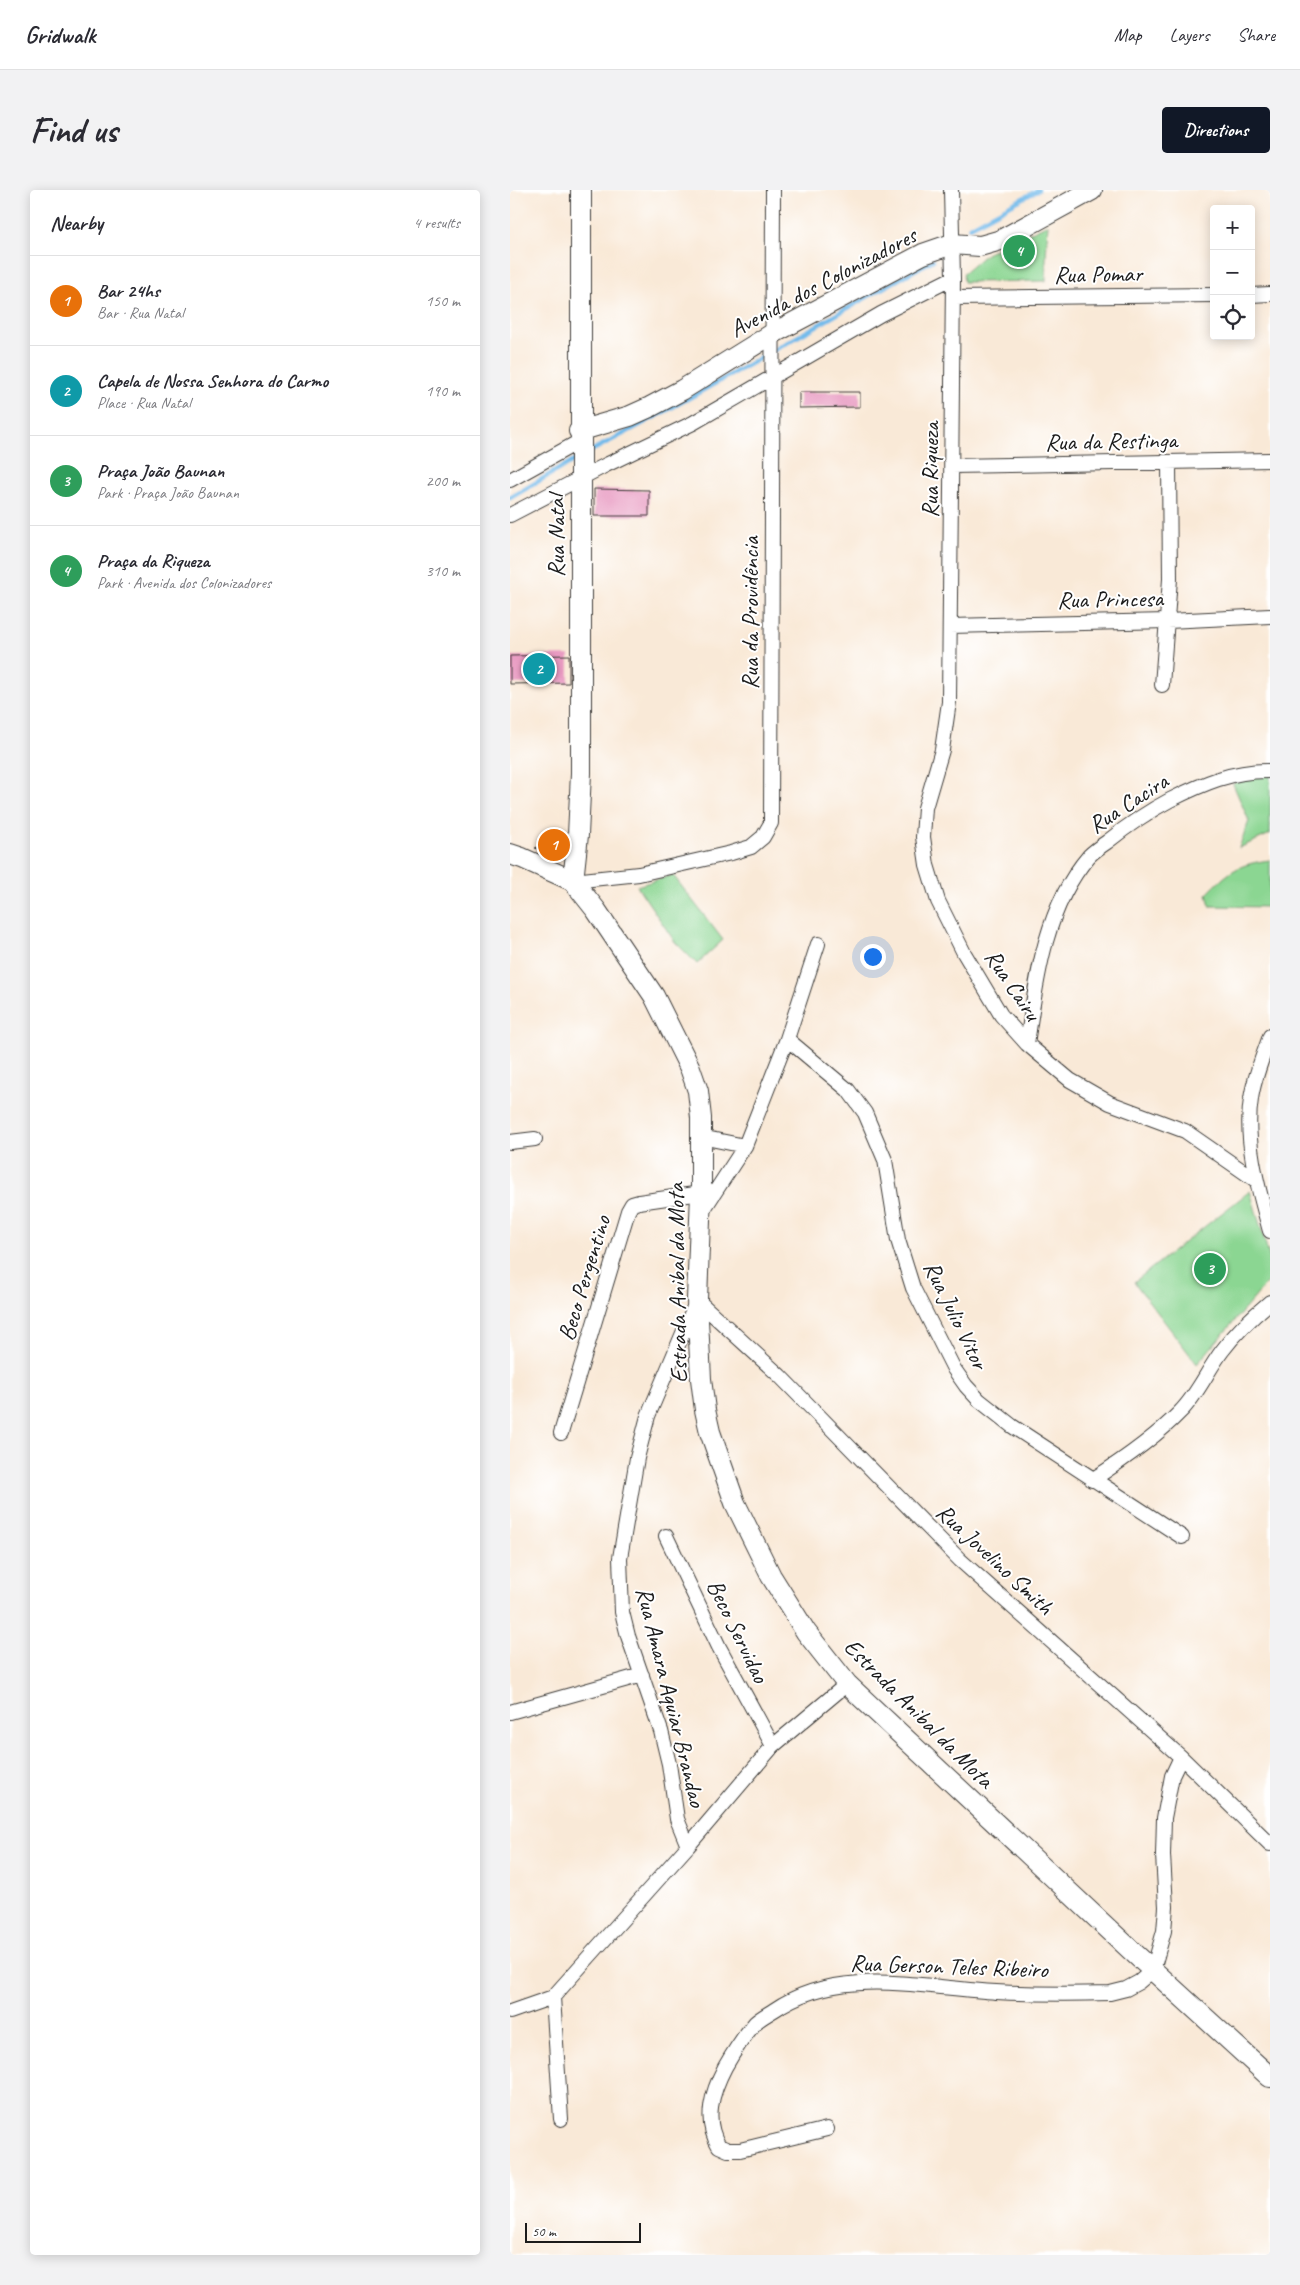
<!DOCTYPE html>
<meta charset="utf-8">
<style>
:root{--surface:#fff;--page:#f2f2f3;--text:#2b2b33;--muted:#7c7c81;--line:#e1e1e2;--accent:#111827}
body{margin:0;font-family:Caveat,sans-serif;background:var(--page);color:var(--text)}
.controls{position:absolute;right:15px;top:15px;display:grid;overflow:hidden;border-radius:5px;box-shadow:0 2px 12px #0003}
.controls button{width:45px;height:45px;display:grid;place-items:center;padding:0;border:0;border-bottom:1px solid var(--line);background:var(--surface);color:var(--text);font:25px sans-serif}
.scale{position:absolute;left:15px;bottom:12px;width:116px;box-sizing:border-box;padding-left:5px;border:2px solid #1c1c1c;border-top:0;font-size:14px;line-height:18px;white-space:nowrap;color:#1c1c1c;-webkit-text-stroke:4px #fff;paint-order:stroke}
.you{position:absolute;left:362px;top:766px;width:18px;height:18px;margin:-12px;border:4px solid #fff;border-radius:50%;background:#1a73e8;box-shadow:0 0 0 8px #1a73e833}
.badge{display:grid;place-items:center;width:32px;height:32px;border-radius:50%;background:var(--accent);color:#fff;font-size:16px;font-weight:700}
.pin{position:absolute;translate:-50% -50%;border:2px solid #fff;box-shadow:0 1px 5px #0006}
.list{margin:0;padding:0;list-style:none}
h2{display:flex;justify-content:space-between;align-items:center;height:65px;margin:0;padding:0 20px;font-size:21px}
h2 small{font-size:16px;font-weight:400;color:var(--muted)}
.list li{display:grid;grid-template-columns:32px 1fr auto;gap:15px;align-items:center;box-sizing:border-box;height:90px;padding:0 20px;border-top:1px solid var(--line)}
.list b{display:block;font-size:19px;white-space:nowrap}
.list p{margin:0;font-size:16px;white-space:nowrap;color:var(--muted)}
.list em{font-size:16px;font-style:normal;color:var(--muted)}
.icon{flex:none;width:28px;height:28px;fill:none;stroke:currentColor;stroke-width:2;stroke-linecap:round;stroke-linejoin:round}
.map{position:relative;flex:none;width:760px;height:2065px;overflow:hidden;border-radius:5px}
header{display:flex;align-items:center;gap:30px;box-sizing:border-box;height:70px;padding:0 25px;background:var(--surface);border-bottom:1px solid var(--line)}
header strong{font-size:24px}
nav{display:flex;gap:28px;margin-inline-start:auto;font-size:18px}
.intro{display:flex;align-items:center;justify-content:space-between;box-sizing:border-box;height:120px;padding:0 30px}
h1{margin:0;font-size:35px}
.button{padding:12px 22px;border-radius:5px;background:var(--accent);color:#fff;font-size:18px;font-weight:700}
main{display:flex;gap:30px;padding:0 30px}
aside{flex:1;background:var(--surface);border-radius:5px;box-shadow:0 2px 12px #0003}
.map>svg:first-child{display:block}
</style>
<header>
<strong>Gridwalk</strong>
<nav><a>Map</a><a>Layers</a><a>Share</a></nav>
</header>
<div class="intro"><h1>Find us</h1><a class="button">Directions</a></div>
<main>
<aside>
<h2>Nearby<small>4 results</small></h2>
<ul class="list">
<li><span class="badge" style="background:#e8710a">1</span><div><b>Bar 24hs</b><p>Bar · Rua Natal</p></div><em>150 m</em></li>
<li><span class="badge" style="background:#0f9aa8">2</span><div><b>Capela de Nossa Senhora do Carmo</b><p>Place · Rua Natal</p></div><em>190 m</em></li>
<li><span class="badge" style="background:#2e9e5b">3</span><div><b>Praça João Baunan</b><p>Park · Praça João Baunan</p></div><em>200 m</em></li>
<li><span class="badge" style="background:#2e9e5b">4</span><div><b>Praça da Riqueza</b><p>Park · Avenida dos Colonizadores</p></div><em>310 m</em></li>
</ul>
</aside>
<div class="map">
<svg width="760" height="2065" viewBox="0 0 760 2065">
<rect width="100%" height="100%" fill="#fff"/>
<filter id="ink" filterUnits="userSpaceOnUse"><feTurbulence type="fractalNoise" baseFrequency=".02" numOctaves="2"/><feDisplacementMap in="SourceGraphic" scale="10" xChannelSelector="R" yChannelSelector="G"/><feConvolveMatrix kernelMatrix="1 2 1 2 8 2 1 2 1" color-interpolation-filters="sRGB"/></filter>
<filter id="wash" filterUnits="userSpaceOnUse"><feTurbulence type="fractalNoise" baseFrequency=".0096" numOctaves="4" result="noise"/><feDisplacementMap in="SourceGraphic" scale="20" xChannelSelector="R" yChannelSelector="G"/><feGaussianBlur stdDeviation="1.12" result="paint"/><feColorMatrix in="noise" values="0 0 0 0 0 0 0 0 0 0 0 0 0 0 0 0 0 1.4 0 .05"/><feComposite in="paint" operator="in"/></filter>
<g filter="url(#wash)">
<rect width="100%" height="100%" fill="#f9e9d7"/>
<path fill="#8bd692" stroke="#547957" d="M538,34C537,54 535,72 536,91L454,92L453,84L476,64Z
M760,584V644L729,658L739,631L723,594L735,586Z
M760,670V717L700,716L697,704C719,681 728,674 760,670Z
M163,685L213,750L187,774L165,752L127,696Z
M740,1001L760,1069V1090L687,1174L624,1092Z"/>
<g fill="none" stroke-linecap="round" stroke-linejoin="round">
<path stroke="#73bbeb" stroke-width="4.5" d="M460,37L528,0
M77,263C194,203 307,134 423,70
M0,308L66,269"/>
</g>
<g id="blocks">
<path fill="#e89ac1" d="M289,202H350V217L289,218Z
M84,299L139,300V326H84Z
M59,465V493L0,494V466Z
M56,644L54,662L46,666L25,658Z"/>
</g>
</g>
<g filter="url(#ink)">
<use href="#blocks" fill-opacity="0" stroke="#3d3b38" stroke-width="1"/>
<g fill="none" stroke-linecap="round" stroke-linejoin="round">
<g stroke="#3d3b38" stroke-width="16">
<path id="street" d="M441,0L443,88L439,512L432,560L415,618L413,647L417,675L428,711L454,763L491,825L517,854L560,890L600,913L675,941L747,991
M741,105L760,104
M443,108L704,105
M442,276L760,270
M0,290L70,251
M0,325L96,275L183,233L371,124L443,88
M440,436L658,431L760,426
M652,495L660,389L659,272
M63,691L129,684L221,663L241,657L253,647L261,633L263,0
M760,846C753,867 744,887 741,909C734,951 749,1001 760,1041
M277,849L338,900L355,923L375,970L388,1050L403,1098L444,1179L456,1196L469,1210L502,1236L672,1347
M517,854C526,791 535,717 579,666C584,661 591,656 597,652C617,636 637,622 660,610C692,594 723,580 760,581
M191,947L235,956
M0,952L25,949
M190,1025L235,956L277,849L308,754
M51,1243L118,1021L122,1014L129,1012L191,1003
M582,1290C613,1270 645,1248 670,1222C688,1204 697,1181 712,1161C726,1142 742,1127 760,1112
M156,1346L209,1457L263,1556
M0,1522L132,1485
M178,1656L167,1629L159,1574L151,1541L118,1446L112,1422L110,1368L127,1268L138,1226L187,1110L270,1186L450,1370L671,1567L760,1654
M43,1807L51,1929
M0,1822L43,1807L178,1656L263,1556L337,1494
M317,1939L230,1960H218L209,1956C193,1930 202,1902 215,1877C223,1863 234,1846 245,1833C250,1828 258,1824 264,1820C329,1775 412,1798 486,1802C524,1804 562,1804 600,1803L616,1799L629,1792L643,1780L654,1741L656,1717L653,1665L654,1628L662,1586L671,1567"/>
</g>
<g stroke="#3d3b38" stroke-width="22">
<path id="secondary" d="M69,241L120,226L140,217L172,200L262,144L413,64L442,54L470,56L491,50L582,0
M0,664L12,668L63,691L86,720L144,806L180,878L188,901L191,928V1003L187,1110L191,1189L195,1220L200,1242L225,1313L261,1386L296,1442L337,1494L624,1763L760,1887
M63,691L68,645L71,583V0"/>
</g>
<use href="#street" stroke="#fff" stroke-width="14"/>
<use href="#secondary" stroke="#fff" stroke-width="20"/>
</g>
</g>
<g text-anchor="middle" stroke-width="4" stroke-linejoin="round" paint-order="stroke">
<g font-size="24" fill="#1c1c1c" stroke="#fff">
<text transform="translate(588 84) rotate(-1)" y="8">Rua Pomar</text>
<text transform="translate(313 92) rotate(-28)" y="8">Avenida dos Colonizadores</text>
<text transform="translate(601 251) rotate(-1)" y="8">Rua da Restinga</text>
<text transform="translate(420 280) rotate(-90)" y="8">Rua Riqueza</text>
<text transform="translate(46 346) rotate(-90)" y="8">Rua Natal</text>
<text transform="translate(600 409) rotate(-1)" y="8">Rua Princesa</text>
<text transform="translate(240 423) rotate(-90)" y="8">Rua da Providência</text>
<text transform="translate(618 613) rotate(-33)" y="8">Rua Cacira</text>
<text transform="translate(503 795) rotate(56)" y="8">Rua Cairu</text>
<text transform="translate(74 1088) rotate(-73)" y="8">Beco Pergentino</text>
<text transform="translate(167 1093) rotate(-91)" y="8">Estrada Anibal da Mota</text>
<text transform="translate(446 1125) rotate(64)" y="8">Rua Julio Vitor</text>
<text transform="translate(485 1369) rotate(43)" y="8">Rua Jovelino Smith</text>
<text transform="translate(228 1441) rotate(64)" y="8">Beco Servidao</text>
<text transform="translate(161 1507) rotate(76)" y="8">Rua Amara Aquiar Brandao</text>
<text transform="translate(409 1523) rotate(45)" y="8">Estrada Anibal da Mota</text>
<text transform="translate(439 1776) rotate(2)" y="8">Rua Gerson Teles Ribeiro</text>
</g>
</g>
</svg>
<div class="controls">
<button>+</button>
<button>−</button>
<button><svg class="icon" aria-label="locate" viewBox="0 0 24 24"><circle cx="12" cy="12" r="6"/><path d="M12 2v4M12 18v4M2 12h4M18 12h4"/></svg></button>
</div>
<div class="scale">50 m</div>
<div class="you"></div>
<div class="pin badge" style="left:44px;top:655px;background:#e8710a">1</div>
<div class="pin badge" style="left:29px;top:479px;background:#0f9aa8">2</div>
<div class="pin badge" style="left:700px;top:1079px;background:#2e9e5b">3</div>
<div class="pin badge" style="left:509px;top:61px;background:#2e9e5b">4</div>
</div>
</main>
